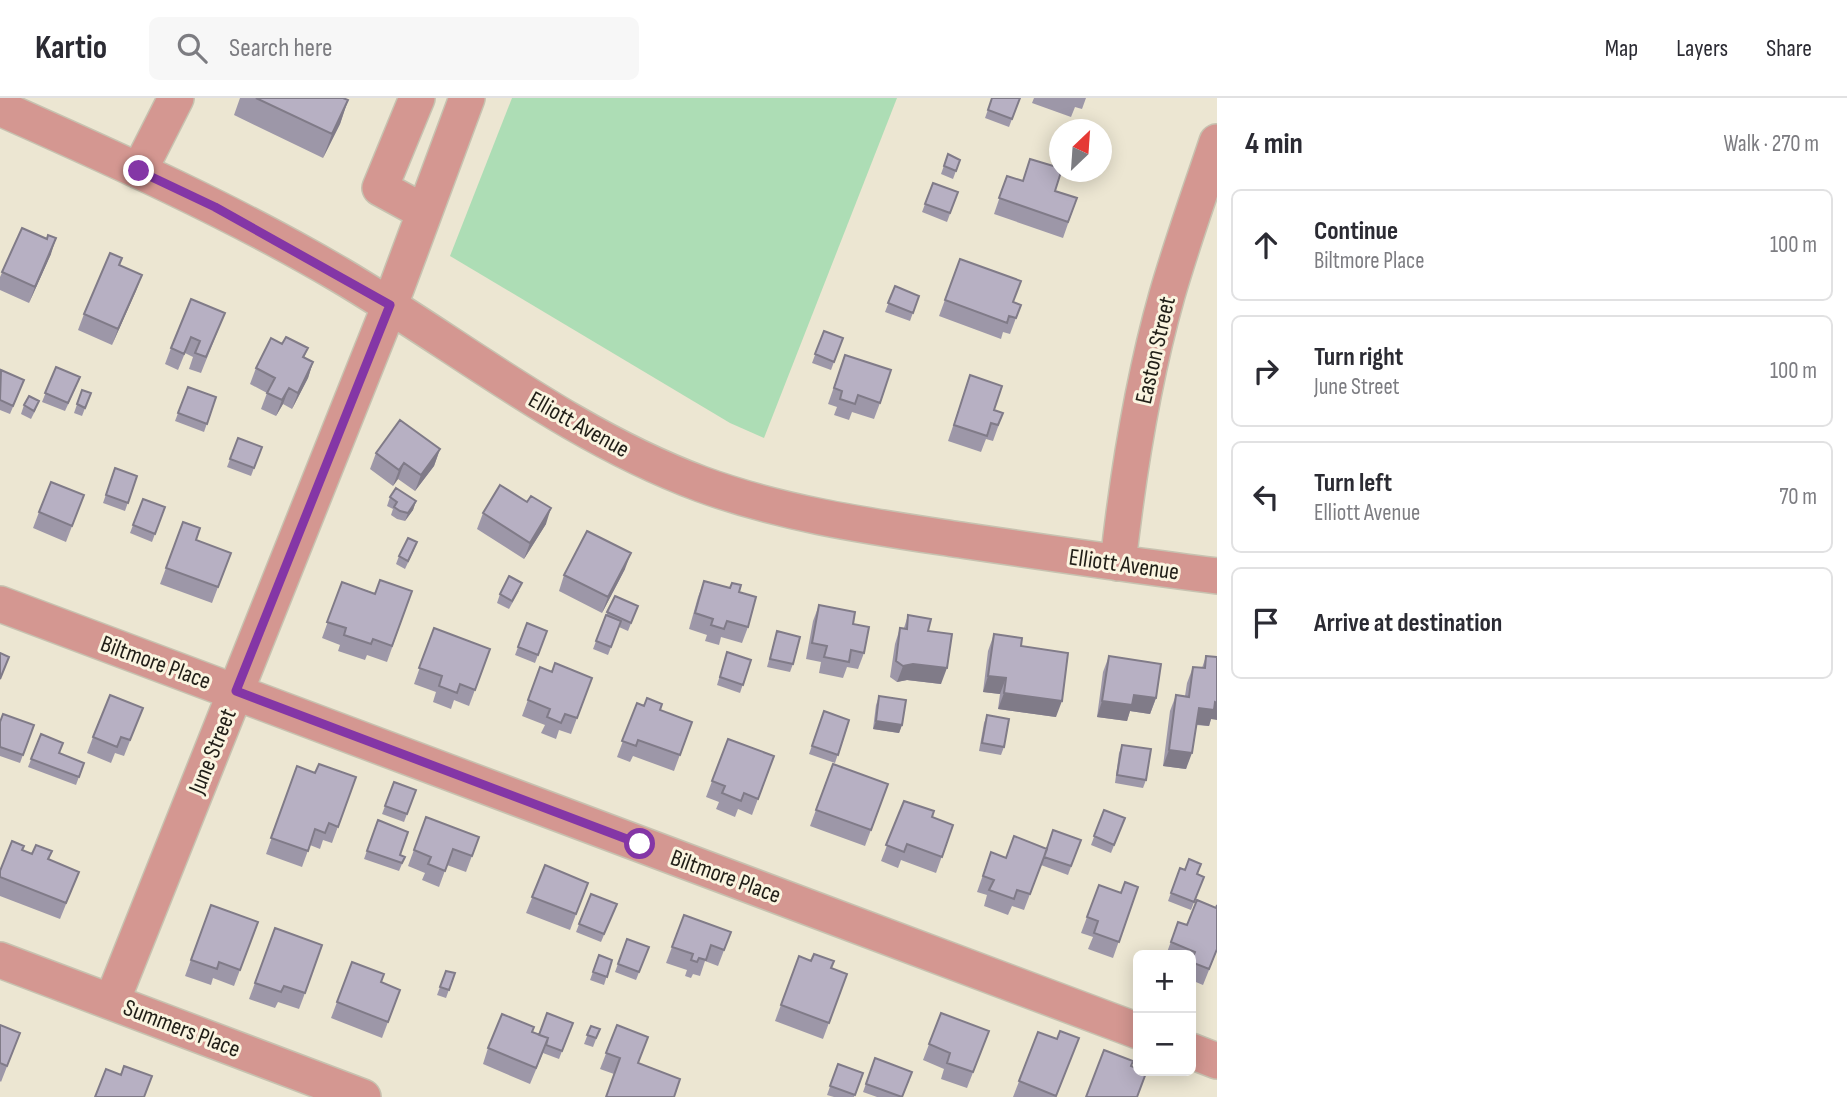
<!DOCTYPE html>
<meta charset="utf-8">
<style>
:root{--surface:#fff;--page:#f7f7f7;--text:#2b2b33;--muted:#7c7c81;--line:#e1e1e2}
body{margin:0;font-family:"Sofia Sans Condensed",sans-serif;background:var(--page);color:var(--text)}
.controls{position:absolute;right:21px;bottom:21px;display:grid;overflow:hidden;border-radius:10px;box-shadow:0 4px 18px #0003}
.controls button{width:63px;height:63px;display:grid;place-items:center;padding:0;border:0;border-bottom:2px solid var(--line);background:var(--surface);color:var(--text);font:35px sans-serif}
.compass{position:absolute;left:1049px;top:21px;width:63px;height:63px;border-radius:50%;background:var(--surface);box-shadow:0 4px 18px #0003;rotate:25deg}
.stop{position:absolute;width:21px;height:21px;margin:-16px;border:5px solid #8436a6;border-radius:50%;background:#fff}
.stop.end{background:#8436a6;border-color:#fff;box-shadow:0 2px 7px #0008}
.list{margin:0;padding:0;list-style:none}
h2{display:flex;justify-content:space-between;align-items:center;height:91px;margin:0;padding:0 28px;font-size:30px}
h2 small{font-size:23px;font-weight:400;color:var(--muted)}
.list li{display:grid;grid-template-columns:46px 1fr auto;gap:21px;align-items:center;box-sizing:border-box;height:112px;margin:0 14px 14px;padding:0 14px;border:2px solid var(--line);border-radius:10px}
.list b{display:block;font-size:26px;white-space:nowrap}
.list p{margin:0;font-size:23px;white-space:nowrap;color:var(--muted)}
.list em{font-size:23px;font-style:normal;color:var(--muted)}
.icon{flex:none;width:38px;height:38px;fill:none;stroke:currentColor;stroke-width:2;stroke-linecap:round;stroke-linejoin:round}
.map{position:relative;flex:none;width:1217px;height:999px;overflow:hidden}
header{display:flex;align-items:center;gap:42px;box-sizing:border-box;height:98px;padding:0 35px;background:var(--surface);border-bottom:2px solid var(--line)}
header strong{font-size:33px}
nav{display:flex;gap:38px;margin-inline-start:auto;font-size:24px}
.search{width:490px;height:63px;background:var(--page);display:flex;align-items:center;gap:18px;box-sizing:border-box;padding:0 24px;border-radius:10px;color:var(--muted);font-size:26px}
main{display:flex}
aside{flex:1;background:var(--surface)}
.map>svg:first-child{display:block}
</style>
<header>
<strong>Kartio</strong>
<div class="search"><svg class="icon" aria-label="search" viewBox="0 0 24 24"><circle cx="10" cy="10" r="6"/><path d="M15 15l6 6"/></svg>Search here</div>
<nav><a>Map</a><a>Layers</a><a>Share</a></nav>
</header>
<main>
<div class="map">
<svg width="1217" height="999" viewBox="0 0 1217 999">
<rect width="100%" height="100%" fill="#ece6d2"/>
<path fill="#adddb5" d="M512,0H897L764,340L730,325L450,158Z"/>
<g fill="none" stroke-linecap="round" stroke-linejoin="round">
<g stroke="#c7c2b0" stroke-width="38">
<path id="minor" d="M417,0L380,90L424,114
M0,10C115,61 231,113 340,177C460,248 569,337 701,386C783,416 868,428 954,441C1042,454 1129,467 1217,478
M139,73L176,0
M1118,465C1128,375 1142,285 1167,197C1182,145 1200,95 1217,44
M0,506L1138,933
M0,862L363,999
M112,903L390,207L467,0
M1191,953L1217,963"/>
</g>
<use href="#minor" stroke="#d49791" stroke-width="35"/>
</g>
<path fill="#9d97a8" d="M240,0H343L348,2L340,26L323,60L234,17Z
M992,0H1020L1009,29L985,20Z
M1034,0H1086L1082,11L1075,9L1071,19L1032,5Z
M948,56L960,62L953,81L941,76Z
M1007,78L1077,100L1063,140L994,116Z
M933,85L958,94L947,124L922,114Z
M22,130L51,156L29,205L0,192V179Z
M960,161L1016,220L1010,236L1003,234L1001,241L939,218Z
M119,167L142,177L112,247L78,232L84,216Z
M895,188L919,198L910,223L885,214Z
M225,215L201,275L189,271L193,259L185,255L178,272L165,266L171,250Z
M824,233L843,240L831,272L812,265Z
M282,246L308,250L304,260L313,264L308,280L292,311L283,306L276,318L261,311L267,295L250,286L256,270Z
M845,257L880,305L874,321L852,314L849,322L834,317L837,309L828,306Z
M56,269L77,287L65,313L42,304Z
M0,273L21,290L10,316L0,312Z
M970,277L994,312L1003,315L993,343L986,341L981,354L948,343Z
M188,289L216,299L204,334L175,323Z
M82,292L91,295L82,318L74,315Z
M24,307L36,311L31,321L21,316Z
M238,340L262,349L251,378L227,369Z
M440,351L434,368L415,393L398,381L393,388L370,371L376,355Z
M115,370L137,378L125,413L103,405Z
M84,397L66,444L33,430L39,414Z
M390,399L416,403L413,412L405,423L397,421L391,417L393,411L387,408Z
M143,401L165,409L152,444L130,435Z
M483,415L546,426L524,461L477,431Z
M183,424L196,442L231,455L212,505L160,486Z
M414,452L405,471L396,466L399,458Z
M625,471L602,515L559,493L564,477Z
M704,483L739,494L748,529L742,545L721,539L719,547L705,543L707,537L689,531L698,499Z
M342,484L374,495L412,493L387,564L367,557L365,562L338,553L340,547L322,540Z
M519,493L509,511L497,505L500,496Z
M615,498L638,508L628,533L619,529L608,557L593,551L606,517Z
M819,507L853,526L864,555L858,571L847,569L843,580L819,575L821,564L806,561L813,523Z
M908,517L928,533L941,586L907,582L897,584L890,579L895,546L900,530H904Z
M527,525L547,533L535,565L515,557Z
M434,530L490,551L469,608L454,602L451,611L433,604L436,594L414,586Z
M777,533L793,566L790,574L767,569Z
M994,536L1056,619L998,611L1000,596L983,594L988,553Z
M727,554L751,562L740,595L717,587Z
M1109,558L1156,600L1150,616L1130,613L1127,623L1097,619L1103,574Z
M1206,558L1211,621L1209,628L1196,627L1186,671L1163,668L1170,613L1176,597L1185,598L1187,585L1193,569L1202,570Z
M540,569L552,574L592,580L571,636L559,632L556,641L541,635L545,627L522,618Z
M879,598L902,627L899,635L873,631L876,607Z
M637,605L660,612L692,624L674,673L633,658L630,664L617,659Z
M143,610L124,658L115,655L111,665L87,655L93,639Z
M824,613L849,622L835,665L809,656Z
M987,617L1004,649L1001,657L979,653L984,625Z
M0,624L34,627L20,665L0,658Z
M41,636L59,655L84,665L76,687L28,669Z
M728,641L774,658L752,717L738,711L735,719L716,711L719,704L706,699Z
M1122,647L1146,682L1143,690L1115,685L1119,655Z
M833,666L888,686L865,748L810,728Z
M297,668L315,675L356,679L332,745L323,742L320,751L310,747L302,769L266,756Z
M394,684L416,692L404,724L382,716Z
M904,703L932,719L953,727L936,775L901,762L898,770L881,763Z
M1104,712L1125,720L1111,755L1091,747Z
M426,719L479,739L466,774L447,767L439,789L422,782L425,775L408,768Z
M378,722L400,757L405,759L399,773L364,761Z
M1081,742L1068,777L1041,767L1024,812L1012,808L1008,817L984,808L987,797L977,794L991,754L1006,760Z
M22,752L79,774L60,821L0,798V773Z
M545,767L588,785L570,832L526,815Z
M1180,770L1204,779L1191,812L1168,803Z
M1099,787L1121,795L1138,789L1113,860L1088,851L1093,839L1081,835Z
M591,796L617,806L601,844L576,834Z
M211,807L258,824L234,888L213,880L211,887L185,878Z
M684,817L731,834L718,868L705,863L700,878L693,876L691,880L685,878L687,872L666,865Z
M1178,824L1217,852L1203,887L1191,882V857H1166Z
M275,830L305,895L299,911L278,904L275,910L249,901Z
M627,841L649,849L636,882L615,874Z
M599,857L612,862L604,887L590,882Z
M799,858L847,876L823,941L775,923Z
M352,864L381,884L400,892L382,940L331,920Z
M446,873L455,875L446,900L437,897Z
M941,915L989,933L967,990L941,981L944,971L923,962Z
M573,925L559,961L543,955L530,986L483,966L488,950L532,934L539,937Z
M0,927L20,935L1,984L0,983Z
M617,927L638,965L614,976L600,971Z
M591,928L600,931L593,949L584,946Z
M1038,934L1057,941L1079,940L1056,999H1013Z
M875,960L902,999H877L863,994Z
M838,966L863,975L854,999H834L827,997Z"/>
<path fill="#807b88" d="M348,2L340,26L323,60L332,36Z
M56,140L51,156L29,205L35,189Z
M142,177L136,193L112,247L118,231Z
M313,264L308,280L292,311L298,295Z
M289,290L283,306L276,318L282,302Z
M440,351L434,368L415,393L421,377Z
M404,365L398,381L393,388L399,372Z
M416,403L413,412L405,423L408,415Z
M551,410L546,426L524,461L530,445Z
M631,455L625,471L602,515L608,499Z
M913,566L947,570L941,586L907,582L897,584L903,568Z
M988,578L1006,580L1000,596L983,594Z
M1004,595L1062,603L1056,619L998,611Z
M1134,597L1156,600L1150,616L1130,613L1127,623L1097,619L1102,603Z
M1215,604L1217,605V622L1211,621L1209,628L1193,626L1199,610Z
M876,623L902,627L899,635L873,631Z
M1169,652L1192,655L1186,671L1163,668Z"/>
<path fill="#b7b0c3" stroke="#807b88" stroke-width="2" d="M256,0H343L348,2L332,36Z
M992,0H1020L1012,21L988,12Z
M948,56L960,62L956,73L944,68Z
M1030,61L1060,70V74H1061L1055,93L1077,100L1068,124L999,100L1007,78L1023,83Z
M933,85L958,94L950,115L925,106Z
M22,130L47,141L48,137L56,140L35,189L2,174Z
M110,155L122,160L119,167L142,177L118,231L84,216Z
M960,161L1021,183L1013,204L1021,207L1016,220L1009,218L1007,225L945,202Z
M895,188L919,198L913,215L888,205Z
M191,201L225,215L206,259L195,255L200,243L191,239L184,256L171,250Z
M824,233L843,240L834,264L815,256Z
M286,239L308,250L303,259L313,264L298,295L289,290L282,302L267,295L275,280L256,270L271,240L282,246Z
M845,257L891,272L880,305L858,297L855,306L840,301L842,293L834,290Z
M56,269L80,279L68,305L45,295Z
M1,272L24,282L13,308L0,302Z
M970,277L1002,288L994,312L1003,315L998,327L991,325L987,338L954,327Z
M188,289L216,299L207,326L178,315Z
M82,292L91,295L85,310L77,306Z
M29,298L39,303L34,313L24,307Z
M400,322L440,351L421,377L404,365L399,372L376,355Z
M238,340L262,349L254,370L230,361Z
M115,370L137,378L128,405L106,397Z
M51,384L84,397L72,428L39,414Z
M500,387L527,404L531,398L551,410L530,445L483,415Z
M396,390L416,403L408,415L400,413L394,409L397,404L390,399Z
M143,401L165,409L155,436L133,427Z
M183,424L200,430L196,442L231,455L218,489L166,470Z
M587,433L631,455L608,499L564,477Z
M408,440L417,444L408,463L399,458Z
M509,478L522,485L512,503L500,496Z
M380,482L412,493L392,548L373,541L371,546L344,537L346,530L327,524L342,484L375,496Z
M704,483L730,490L732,485L741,487L739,494L756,499L748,529L727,523L724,531L711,527L713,521L695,515Z
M615,498L638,508L631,525L607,514Z
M819,507L855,514L853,526L869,529L864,555L851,552L849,564L824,559L827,548L812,545Z
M606,517L621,523L611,549L596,543Z
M908,517L931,521L928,533L952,536L947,570L913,566L903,568L896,563L900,530L907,531Z
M527,525L547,533L538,557L518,549Z
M434,530L490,551L475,592L460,586L457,595L439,588L442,578L419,570Z
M777,533L800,539L793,566L770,561Z
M994,536L1022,540L1021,548L1068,555L1062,603L1004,595L1006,580L988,578Z
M727,554L751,562L743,587L720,579Z
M0,555L9,559L0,581Z
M1109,558L1161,566L1156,600L1134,597L1132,607L1102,603Z
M1206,558L1217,559V605L1215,604L1214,612L1199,610L1192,655L1169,652L1176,597L1189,599L1193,569L1205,570Z
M555,565L592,580L577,620L565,616L561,625L547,619L550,611L528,602L540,569L552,574Z
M110,597L143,610L130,642L121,639L117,649L93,639Z
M879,598L906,602L902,627L876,623Z
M647,600L662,606L660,612L692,624L680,657L638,642L636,648L622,643L637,605L644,608Z
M824,613L849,622L838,657L812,648Z
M3,616L34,627L23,657L0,649V624Z
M987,617L1009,621L1004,649L982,645Z
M41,636L63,645L59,655L84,665L79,679L31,661Z
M728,641L774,658L758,701L744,695L741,703L722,695L725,688L712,683Z
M1122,647L1151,651L1146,682L1117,677Z
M319,666L356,679L338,729L329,725L325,735L315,731L308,753L271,740L297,668L315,675Z
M833,666L888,686L871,732L816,712Z
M394,684L416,692L407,716L385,708Z
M904,703L934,713L932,719L953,727L942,759L907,746L904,754L886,747Z
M1104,712L1125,720L1114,747L1094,738Z
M426,719L479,739L472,758L453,751L445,773L428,766L431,759L414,752Z
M378,722L408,734L400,757L405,759L402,765L367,753Z
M1053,732L1081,742L1071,768L1044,759Z
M1014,738L1047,751L1030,796L1017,792L1014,801L989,792L994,782L983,778L991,754L1006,760Z
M12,743L24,748L22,752L32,756L36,747L52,753L48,761L79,774L66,805L0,779V773Z
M1189,761L1201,766L1197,776L1204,779L1194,804L1171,795L1180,770L1185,772Z
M545,767L588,785L576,816L532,799Z
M1125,784L1138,789L1119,844L1094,835L1098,823L1087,819L1099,787L1121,795Z
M591,796L617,806L604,836L579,826Z
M1197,802L1216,810L1217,807V851L1209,871L1191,864L1195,854L1171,844L1178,824L1187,827Z
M211,807L258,824L240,872L219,864L217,871L191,862Z
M684,817L731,834L724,852L711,847L706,862L699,860L697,864L691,862L693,856L672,849Z
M275,830L322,847L305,895L284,888L281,894L255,885Z
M627,841L649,849L639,874L618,866Z
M814,856L834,863L831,870L847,876L829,925L781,907L799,858L811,863Z
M599,857L612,862L607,879L593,874Z
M352,864L384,876L381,884L400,892L388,924L337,904Z
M446,873L455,875L449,892L440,889Z
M547,915L573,925L562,953L546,947L548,940L539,937Z
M941,915L989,933L973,974L947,965L950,955L929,946Z
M502,916L534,929L532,934L548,940L536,970L488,950Z
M0,927L20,935L7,968L0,965Z
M617,927L648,939L638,965L680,981L674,999H606L620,960L606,955Z
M591,928L600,931L596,940L587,937Z
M1060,933L1079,940L1056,998L1019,983L1038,934L1057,941Z
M1104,952L1133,963L1131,968L1138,971V973L1146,975L1137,999H1086Z
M875,960L912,974L902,999L866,986Z
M838,966L863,975L855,997L830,988Z
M124,968L152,978L144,999H95L106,971L121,977Z"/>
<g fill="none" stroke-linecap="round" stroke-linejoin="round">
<path stroke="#8436a6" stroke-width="9" d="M139,73L215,109L390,207L236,593L640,746"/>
</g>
<g text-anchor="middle" stroke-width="6" stroke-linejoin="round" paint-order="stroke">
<g font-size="24" fill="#201e17" stroke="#faf4e0">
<text transform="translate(1155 252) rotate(-77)" y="8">Easton Street</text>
<text transform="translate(579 326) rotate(29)" y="8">Elliott Avenue</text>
<text transform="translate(1124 466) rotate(8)" y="8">Elliott Avenue</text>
<text transform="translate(156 564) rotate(20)" y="8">Biltmore Place</text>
<text transform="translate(212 653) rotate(-68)" y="8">June Street</text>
<text transform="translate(726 778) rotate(20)" y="8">Biltmore Place</text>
<text transform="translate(182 930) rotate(21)" y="8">Summers Place</text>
</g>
</g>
</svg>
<div class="controls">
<button>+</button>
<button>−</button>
</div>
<svg class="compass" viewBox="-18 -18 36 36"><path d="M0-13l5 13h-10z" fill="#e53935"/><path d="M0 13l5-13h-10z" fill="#7c7c81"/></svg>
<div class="stop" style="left:640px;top:746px"></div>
<div class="stop end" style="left:139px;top:73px"></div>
</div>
<aside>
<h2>4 min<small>Walk · 270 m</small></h2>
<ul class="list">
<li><svg class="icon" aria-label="ahead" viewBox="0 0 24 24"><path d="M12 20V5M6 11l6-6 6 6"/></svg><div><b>Continue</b><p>Biltmore Place</p></div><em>100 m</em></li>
<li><svg class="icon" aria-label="right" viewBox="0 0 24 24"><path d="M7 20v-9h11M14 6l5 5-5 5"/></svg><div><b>Turn right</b><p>June Street</p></div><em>100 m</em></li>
<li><svg class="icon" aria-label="left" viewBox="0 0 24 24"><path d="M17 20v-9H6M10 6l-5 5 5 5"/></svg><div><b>Turn left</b><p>Elliott Avenue</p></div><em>70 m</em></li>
<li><svg class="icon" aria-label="arrive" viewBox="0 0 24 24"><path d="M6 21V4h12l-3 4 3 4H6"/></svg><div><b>Arrive at destination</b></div></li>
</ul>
</aside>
</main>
